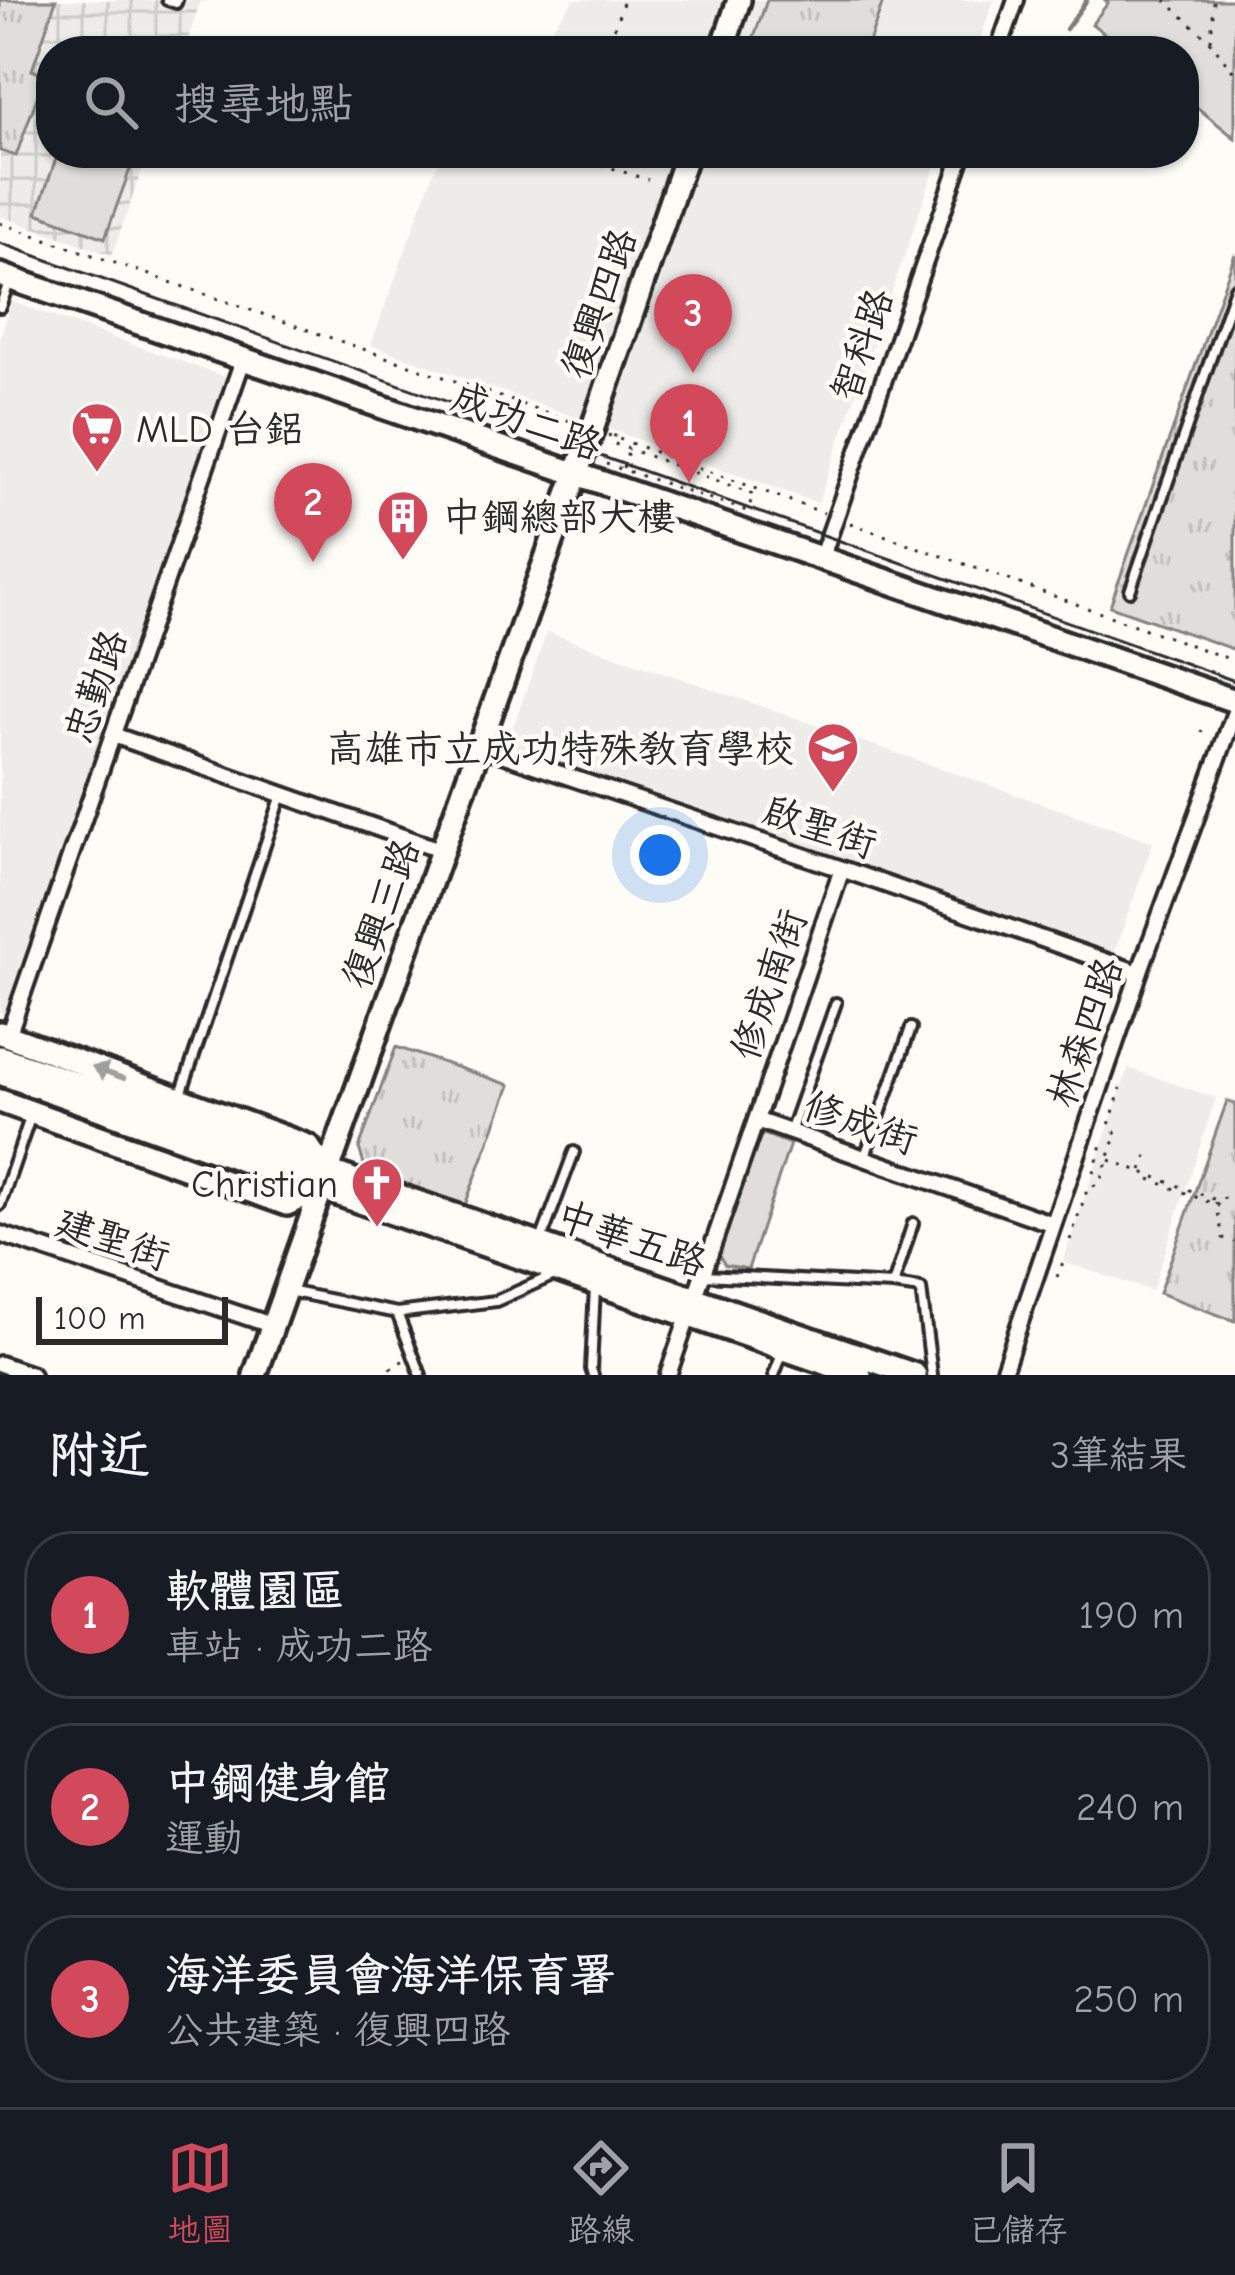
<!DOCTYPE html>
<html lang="zh-TW">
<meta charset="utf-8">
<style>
:root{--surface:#171b24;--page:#20242c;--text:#f1f3f6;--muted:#9ea1a6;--line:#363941;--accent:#d1495b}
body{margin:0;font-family:"Comic Neue","LXGW WenKai TC",sans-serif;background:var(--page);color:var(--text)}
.scale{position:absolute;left:36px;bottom:30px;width:192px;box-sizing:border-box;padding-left:12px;border:6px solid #2b2b2b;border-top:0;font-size:33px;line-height:42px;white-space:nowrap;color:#2b2b2b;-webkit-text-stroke:9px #fdfcf7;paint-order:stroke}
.you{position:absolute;left:660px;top:855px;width:42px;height:42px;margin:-30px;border:9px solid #fff;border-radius:50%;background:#1a73e8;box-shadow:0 0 0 18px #1a73e833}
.badge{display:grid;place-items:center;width:78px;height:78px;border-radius:50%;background:var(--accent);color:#fff;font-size:39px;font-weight:700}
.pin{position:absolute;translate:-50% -99px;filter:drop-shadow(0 3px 6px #0008)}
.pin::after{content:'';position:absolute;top:63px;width:42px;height:36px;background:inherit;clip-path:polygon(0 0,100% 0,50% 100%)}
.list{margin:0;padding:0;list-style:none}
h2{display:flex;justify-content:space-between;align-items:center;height:156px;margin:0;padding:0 48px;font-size:51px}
h2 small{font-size:39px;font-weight:400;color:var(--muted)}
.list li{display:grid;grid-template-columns:78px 1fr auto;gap:36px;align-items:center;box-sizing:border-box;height:168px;margin:0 24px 24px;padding:0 24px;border:3px solid var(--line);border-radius:48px}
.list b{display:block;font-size:45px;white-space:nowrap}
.list p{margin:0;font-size:39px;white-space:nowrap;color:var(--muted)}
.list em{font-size:39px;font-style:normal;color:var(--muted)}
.icon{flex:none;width:66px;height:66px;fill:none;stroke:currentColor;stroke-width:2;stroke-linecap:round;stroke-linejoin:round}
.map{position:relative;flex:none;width:1235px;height:1375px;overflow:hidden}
.search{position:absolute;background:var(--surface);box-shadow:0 3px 9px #0004;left:36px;right:36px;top:36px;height:132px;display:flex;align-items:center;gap:30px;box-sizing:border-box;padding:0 42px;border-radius:48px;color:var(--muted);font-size:45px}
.sheet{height:732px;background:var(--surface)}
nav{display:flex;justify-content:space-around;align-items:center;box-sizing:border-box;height:168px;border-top:3px solid var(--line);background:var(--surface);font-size:33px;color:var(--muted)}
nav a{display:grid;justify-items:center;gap:6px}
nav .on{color:var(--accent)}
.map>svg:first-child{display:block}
</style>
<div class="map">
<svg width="1235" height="1375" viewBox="0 0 1235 1375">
<defs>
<pattern id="industrial-grid" width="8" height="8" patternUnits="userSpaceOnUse" patternTransform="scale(3)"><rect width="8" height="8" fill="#edece8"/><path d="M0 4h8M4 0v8" fill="none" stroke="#cbcbc7"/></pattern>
<pattern id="grass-tufts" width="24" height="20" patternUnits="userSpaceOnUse" patternTransform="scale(3)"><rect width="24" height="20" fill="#dfdeda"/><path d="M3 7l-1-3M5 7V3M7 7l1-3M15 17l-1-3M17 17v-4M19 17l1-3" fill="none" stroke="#c0bfbb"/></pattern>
</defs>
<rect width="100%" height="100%" fill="#fdfcf7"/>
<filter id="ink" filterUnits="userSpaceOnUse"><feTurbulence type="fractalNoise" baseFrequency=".00833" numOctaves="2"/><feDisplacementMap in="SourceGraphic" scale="24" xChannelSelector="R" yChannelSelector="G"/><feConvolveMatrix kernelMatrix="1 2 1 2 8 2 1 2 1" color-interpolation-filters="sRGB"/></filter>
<g filter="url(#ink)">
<path fill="#edece8" d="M574,0H994L976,51H533Z
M448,153H940L818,503L371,345L435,168Z
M12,302L231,379L5,1015L0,1013V337Z
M547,632L1153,842L1114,954L507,744Z
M1128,1068L1216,1098L1152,1291L1063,1262Z"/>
<path fill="url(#industrial-grid)" d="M0,0H201L184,51H51V153H148L112,255L0,216Z"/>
<path fill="url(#grass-tufts)" stroke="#858482" stroke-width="3" d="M0,0H56L32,70L45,75L16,156L0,151Z
M767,0H877L883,2L866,51H749Z
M1235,254V650L1110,606Z
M396,1047L510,1085L465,1205L366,1171L359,1148Z
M1227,1101L1235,1104V1321L1159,1293Z"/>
<path fill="#dfdeda" stroke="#858482" stroke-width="3" d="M1105,0H1235V138L1184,97V51H1127L1092,24L1108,3Z
M58,153H136L105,238L37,213Z
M764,1134L790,1144L748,1269L725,1265L717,1252L755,1141Z"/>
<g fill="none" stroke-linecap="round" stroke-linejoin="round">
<path stroke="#7e7d7b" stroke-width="4.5" d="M1066,29L1087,0"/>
<g stroke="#2b2b2b" stroke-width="16">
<path id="lane" d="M167,0L176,3L177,0
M0,307L10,280
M1130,591L1235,288
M180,1097L282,795
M790,1132L836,1003
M865,1156L911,1028
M0,1205L31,1115
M540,1243L574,1152
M704,1275L893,1285L921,1289L932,1375
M893,1285L913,1223
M288,1291L397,1313L496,1301L552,1276
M397,1313L421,1375
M593,1375L591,1369L595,1287
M774,1375L782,1354"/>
</g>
<g stroke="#2b2b2b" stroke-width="22">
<path id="street" d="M998,51L1016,0
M821,559L963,153
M113,735L440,850
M478,746L842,869L1139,973
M8,1036L244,357
M756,1120L842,869
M0,1234L274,1326
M0,1364L32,1375
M668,1375L756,1120L1053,1224
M1002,1375L1142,965L1235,712"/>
</g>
<g stroke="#2b2b2b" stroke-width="30">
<path id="secondary" d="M722,51L739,0
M0,275L1235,701
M0,1033L308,1146L325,1171
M0,1057L915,1375
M0,1073L320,1188L860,1375
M0,1101L287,1204L320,1188
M255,1375L593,427L687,153"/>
</g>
<path stroke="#2b2b2b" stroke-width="3" stroke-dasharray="3 9" stroke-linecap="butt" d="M1165,0L1210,41L1235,74
M1211,40L1214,0
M606,51L624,0
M567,153L648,180
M535,162L538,153
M0,223L576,423
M608,435L824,513
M606,464L747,511L754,494L612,443L618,427
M623,468L629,449
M850,523L1235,661
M1200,731L1211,735
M1110,1160L1216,1200L1235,1196
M1142,1170L1149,1150
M1093,1172L1103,1142
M1216,1202L1223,1238L1235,1242
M1070,1240L1087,1190L1100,1182L1117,1134L1109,1125L1121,1088
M1057,1277L1063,1262
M380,1375L404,1360"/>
<use href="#lane" stroke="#fdfcf7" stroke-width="8"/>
<use href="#street" stroke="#fdfcf7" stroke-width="14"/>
<use href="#secondary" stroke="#fdfcf7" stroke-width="21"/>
<path stroke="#2b2b2b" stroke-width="3" d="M0,243L1235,681"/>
<path stroke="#2b2b2b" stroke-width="3" stroke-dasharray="3 9" stroke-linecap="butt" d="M1150,1179L1219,1206"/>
</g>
<defs><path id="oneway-solid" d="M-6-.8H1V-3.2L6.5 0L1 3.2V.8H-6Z" transform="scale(3)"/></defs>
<use fill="#9e9e9b" href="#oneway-solid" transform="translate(109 1073) rotate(-160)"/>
</g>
<defs>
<g id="supermarket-pin" transform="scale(2.7)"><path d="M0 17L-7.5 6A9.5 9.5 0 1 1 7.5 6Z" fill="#d1495b" stroke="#fdfcf7"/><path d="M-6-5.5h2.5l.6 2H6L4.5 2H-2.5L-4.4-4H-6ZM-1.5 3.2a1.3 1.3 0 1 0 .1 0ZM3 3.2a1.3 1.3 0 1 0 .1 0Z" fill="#fff"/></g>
<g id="building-pin" transform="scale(2.7)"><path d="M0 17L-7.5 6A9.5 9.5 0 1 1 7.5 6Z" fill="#d1495b" stroke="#fdfcf7"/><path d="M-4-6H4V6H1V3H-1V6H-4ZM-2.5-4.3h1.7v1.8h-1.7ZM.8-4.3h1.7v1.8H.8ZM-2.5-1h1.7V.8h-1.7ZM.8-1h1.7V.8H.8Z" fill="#fff"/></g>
<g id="school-pin" transform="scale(2.7)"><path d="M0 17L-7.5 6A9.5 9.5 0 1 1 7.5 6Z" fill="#d1495b" stroke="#fdfcf7"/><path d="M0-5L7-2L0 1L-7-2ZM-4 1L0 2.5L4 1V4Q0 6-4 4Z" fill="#fff"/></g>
<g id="church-pin" transform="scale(2.7)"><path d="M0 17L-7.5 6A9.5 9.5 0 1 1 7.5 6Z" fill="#d1495b" stroke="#fdfcf7"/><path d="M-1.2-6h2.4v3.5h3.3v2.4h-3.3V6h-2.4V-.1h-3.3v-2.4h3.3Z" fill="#fff"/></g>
</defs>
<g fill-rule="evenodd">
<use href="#supermarket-pin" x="97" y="428"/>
<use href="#building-pin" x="403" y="516"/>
<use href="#school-pin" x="833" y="748"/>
<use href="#church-pin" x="377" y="1183"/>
</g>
<g text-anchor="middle" stroke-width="9" stroke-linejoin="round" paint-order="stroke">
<g font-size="39" fill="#2b2b2b" stroke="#fdfcf7">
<text transform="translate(598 303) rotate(-71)" y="14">復興四路</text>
<text transform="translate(861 345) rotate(-71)" y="14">智科路</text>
<text transform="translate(527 420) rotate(20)" y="14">成功二路</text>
<text transform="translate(95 686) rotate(-71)" y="14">忠勤路</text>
<text transform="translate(820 826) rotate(19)" y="14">啟聖街</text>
<text transform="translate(380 913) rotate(-70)" y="14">復興三路</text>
<text transform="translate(768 984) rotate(-71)" y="14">修成南街</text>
<text transform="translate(1084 1032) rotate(-71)" y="14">林森四路</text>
<text transform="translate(861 1122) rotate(19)" y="14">修成街</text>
<text transform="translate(113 1238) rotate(19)" y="14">建聖街</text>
<text transform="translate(632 1238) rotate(19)" y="14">中華五路</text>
</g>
<g font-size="39" fill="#2b2b2b" stroke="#fdfcf7" text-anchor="start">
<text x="136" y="442">MLD 台鋁</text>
<text x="442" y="530">中鋼總部大樓</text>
<text x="794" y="762" text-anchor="end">高雄市立成功特殊教育學校</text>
<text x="338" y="1197" text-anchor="end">Christian</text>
</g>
</g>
</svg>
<div class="scale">100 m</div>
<div class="you"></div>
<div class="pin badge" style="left:689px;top:483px">1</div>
<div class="pin badge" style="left:313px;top:562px">2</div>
<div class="pin badge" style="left:693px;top:373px">3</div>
<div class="search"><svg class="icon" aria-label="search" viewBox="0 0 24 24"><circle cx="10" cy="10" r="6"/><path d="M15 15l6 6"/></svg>搜尋地點</div>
</div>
<section class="sheet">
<h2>附近<small>3筆結果</small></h2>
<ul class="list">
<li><span class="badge">1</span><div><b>軟體園區</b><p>車站 · 成功二路</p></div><em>190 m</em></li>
<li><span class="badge">2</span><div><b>中鋼健身館</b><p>運動</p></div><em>240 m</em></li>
<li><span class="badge">3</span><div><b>海洋委員會海洋保育署</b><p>公共建築 · 復興四路</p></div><em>250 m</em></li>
</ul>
</section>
<nav>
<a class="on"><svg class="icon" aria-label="map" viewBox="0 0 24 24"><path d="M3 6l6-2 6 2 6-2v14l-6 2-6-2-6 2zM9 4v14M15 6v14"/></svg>地圖</a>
<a><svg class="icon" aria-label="directions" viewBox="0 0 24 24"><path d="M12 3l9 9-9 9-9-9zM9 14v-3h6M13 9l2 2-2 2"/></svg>路線</a>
<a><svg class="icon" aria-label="saved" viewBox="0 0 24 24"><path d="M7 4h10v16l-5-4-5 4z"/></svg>已儲存</a>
</nav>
